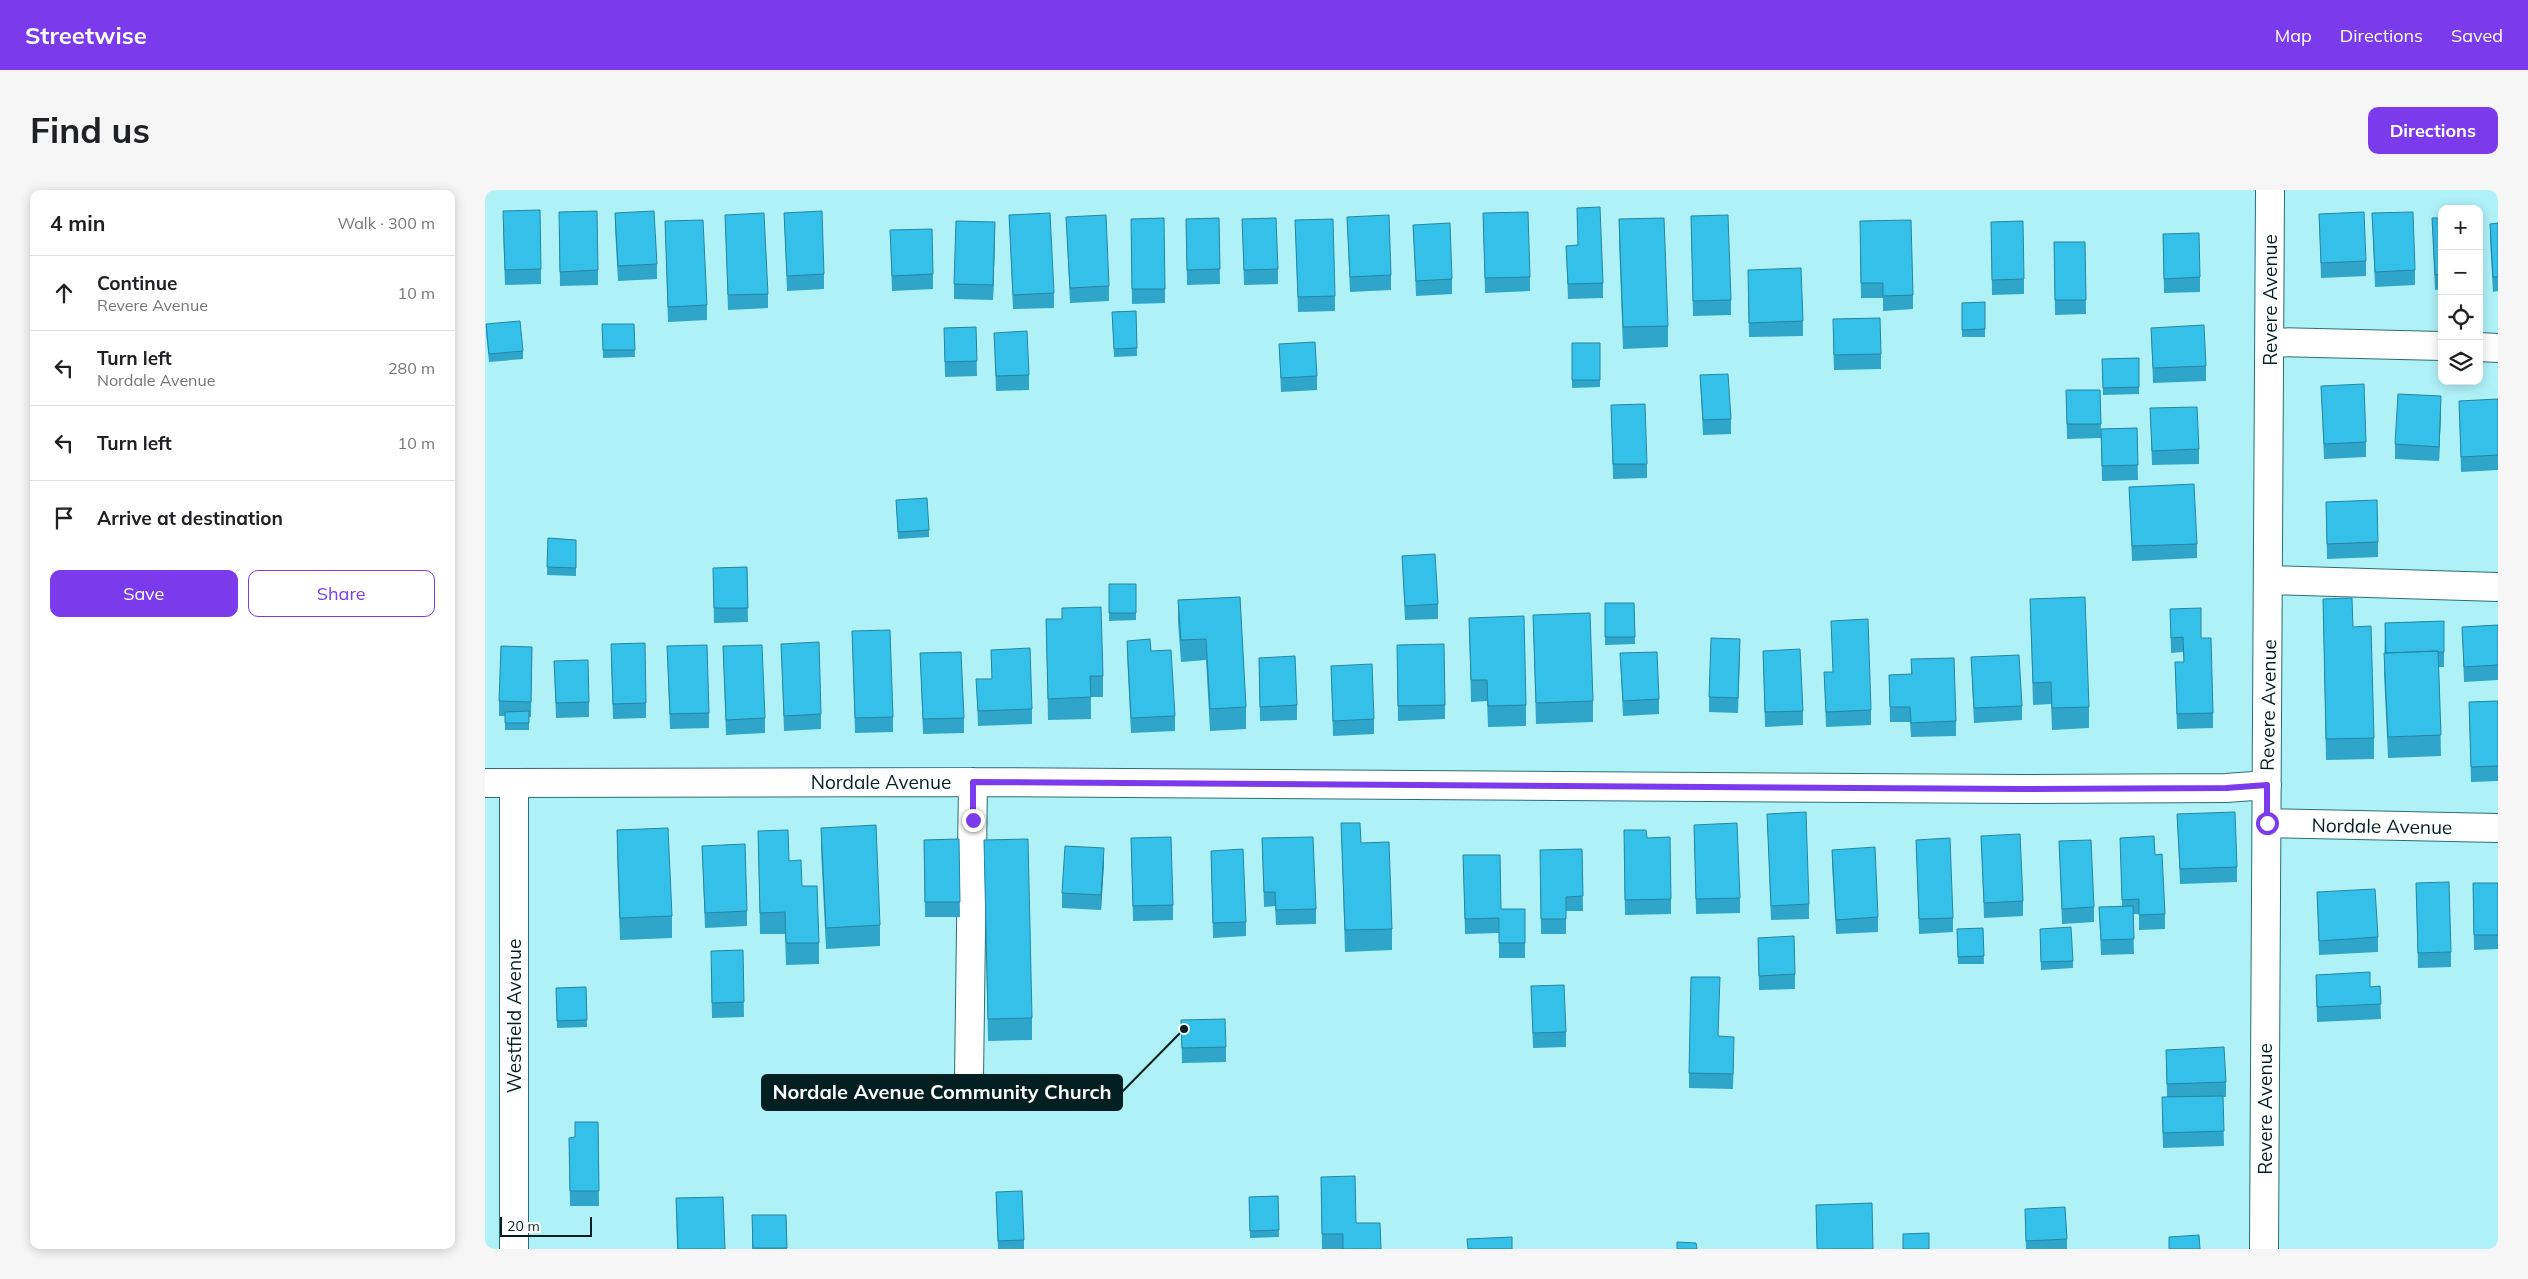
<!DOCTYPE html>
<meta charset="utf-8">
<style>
:root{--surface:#fff;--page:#f6f6f6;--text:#202124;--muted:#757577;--line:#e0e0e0;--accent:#7c3aed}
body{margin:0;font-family:Mulish,sans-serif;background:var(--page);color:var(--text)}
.controls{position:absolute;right:15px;top:15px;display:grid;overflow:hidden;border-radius:10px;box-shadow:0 2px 12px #0003}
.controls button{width:45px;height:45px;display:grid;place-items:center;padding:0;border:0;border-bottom:1px solid var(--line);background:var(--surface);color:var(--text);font:25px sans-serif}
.scale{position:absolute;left:15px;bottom:12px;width:92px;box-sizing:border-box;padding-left:5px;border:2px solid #031f21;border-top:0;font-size:14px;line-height:18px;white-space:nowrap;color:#031f21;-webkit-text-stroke:4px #fff;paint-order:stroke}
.stop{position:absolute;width:15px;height:15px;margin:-11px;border:4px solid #7c3aed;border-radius:50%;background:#fff}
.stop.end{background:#7c3aed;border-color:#fff;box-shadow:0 1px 5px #0008}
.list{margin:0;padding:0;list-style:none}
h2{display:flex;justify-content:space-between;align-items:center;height:65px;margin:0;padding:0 20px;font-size:21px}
h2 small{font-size:16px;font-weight:400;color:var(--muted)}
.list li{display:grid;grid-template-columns:32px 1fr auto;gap:15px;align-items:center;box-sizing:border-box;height:75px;padding:0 20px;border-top:1px solid var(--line)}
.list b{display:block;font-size:19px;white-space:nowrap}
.list p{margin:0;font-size:16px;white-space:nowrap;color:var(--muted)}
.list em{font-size:16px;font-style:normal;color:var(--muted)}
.actions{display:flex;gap:10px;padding:15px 20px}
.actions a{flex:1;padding:11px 0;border:1px solid var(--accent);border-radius:10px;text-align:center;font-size:18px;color:var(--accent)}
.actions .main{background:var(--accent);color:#fff}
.icon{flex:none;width:28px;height:28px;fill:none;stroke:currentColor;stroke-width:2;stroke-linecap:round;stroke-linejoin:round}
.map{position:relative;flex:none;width:2013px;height:1059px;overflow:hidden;border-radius:10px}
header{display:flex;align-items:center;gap:30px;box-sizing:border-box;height:70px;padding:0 25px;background:var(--accent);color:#fff}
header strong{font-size:24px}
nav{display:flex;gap:28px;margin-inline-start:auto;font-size:18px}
.intro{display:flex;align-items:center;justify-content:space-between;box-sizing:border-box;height:120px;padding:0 30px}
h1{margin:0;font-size:35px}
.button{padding:12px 22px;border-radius:10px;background:var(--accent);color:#fff;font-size:18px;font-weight:700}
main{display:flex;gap:30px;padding:0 30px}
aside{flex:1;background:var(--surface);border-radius:10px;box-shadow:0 2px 12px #0003}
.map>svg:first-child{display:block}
</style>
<header>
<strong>Streetwise</strong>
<nav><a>Map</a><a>Directions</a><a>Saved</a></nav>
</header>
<div class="intro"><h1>Find us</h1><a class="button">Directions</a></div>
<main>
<aside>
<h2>4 min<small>Walk · 300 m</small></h2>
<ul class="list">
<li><svg class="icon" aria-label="ahead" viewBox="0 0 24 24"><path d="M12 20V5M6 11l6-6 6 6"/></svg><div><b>Continue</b><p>Revere Avenue</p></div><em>10 m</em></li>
<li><svg class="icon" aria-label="left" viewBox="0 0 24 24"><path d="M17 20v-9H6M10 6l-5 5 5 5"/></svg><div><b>Turn left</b><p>Nordale Avenue</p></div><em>280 m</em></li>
<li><svg class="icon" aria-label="left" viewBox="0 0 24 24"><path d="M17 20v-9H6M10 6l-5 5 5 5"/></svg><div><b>Turn left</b></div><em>10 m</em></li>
<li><svg class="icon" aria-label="arrive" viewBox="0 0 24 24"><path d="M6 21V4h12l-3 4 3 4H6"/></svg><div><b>Arrive at destination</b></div></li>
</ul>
<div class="actions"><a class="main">Save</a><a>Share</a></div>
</aside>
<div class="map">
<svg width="2013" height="1059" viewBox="0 0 2013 1059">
<rect width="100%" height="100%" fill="#aef2f8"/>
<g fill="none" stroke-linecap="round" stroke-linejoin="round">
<g stroke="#2a6e74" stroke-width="30">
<path id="minor" d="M1786,152L1957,156
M1994,157L2013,158
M1784,390L2013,397
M0,593L488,592L1536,599L1741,598L1782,595
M29,593V1059
M1782,633L2013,638
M484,888L488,592
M1779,1059L1785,0"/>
</g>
<use href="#minor" stroke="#fff" stroke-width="28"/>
</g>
<path fill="#2ea5c9" d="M1092,18L1118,93V108L1083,109L1081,56L1093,55Z
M130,23L172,74V89L133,91L130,38Z
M299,23L339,84V99L302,101Z
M998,23L1045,87V101L1000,103Z
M1887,23L1930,80V95L1890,97Z
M1834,24L1881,71V86L1836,88Z
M240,25L283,104V118L243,120Z
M524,25L569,103V118L528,119Z
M1206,26L1246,110V125L1208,126Z
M581,27L624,96V111L585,113Z
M862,27L906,85V100L865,102Z
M734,28L735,94L702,95L701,29Z
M1947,28H1957V99L1950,100Z
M757,29L793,79V94L759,95Z
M1134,29L1183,136V157L1138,159L1134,51Z
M810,30L850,106V121L813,122Z
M180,31L222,115V130L183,132Z
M1506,32L1539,89V104L1507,105Z
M2013,33V101L2008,102L2005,49V34Z
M928,35L967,89V104L931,106Z
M18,36L56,79V94L20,95Z
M74,37L113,80V95L75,96Z
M405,40L448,84V99L407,101Z
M646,44L680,99V113L647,114Z
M1678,44L1715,87V102L1679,103Z
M1375,46L1428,105V119L1398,121V108H1376Z
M510,47L508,110L469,109V94Z
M1569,52H1600L1601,124L1570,125Z
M1263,95L1318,131V146L1264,147Z
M1500,112V147H1477V113Z
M651,121L652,166L629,167L627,122Z
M1,134L38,161V169L4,172L1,142Z
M117,134H149L150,167L118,168Z
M491,137L492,186L460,187L459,138Z
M1666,138L1721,176V191L1668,193Z
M509,143L544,185V200L511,201Z
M1348,144L1396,164V179L1349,180Z
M1087,153H1115V197L1087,198Z
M794,154L832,186V200L796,202Z
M1654,168V204L1618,205L1617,169Z
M1215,185L1246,229V244L1218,245Z
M1836,196L1881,252V267L1839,269Z
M1581,200H1615L1616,248L1582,249Z
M2013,209V280L1976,282L1974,211Z
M1126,215L1162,274V288L1128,289Z
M1665,218L1714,259V274L1667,275Z
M1956,221L1954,271L1910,269V254Z
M1652,238L1653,290L1617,291L1616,239Z
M1644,297L1712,354V368L1647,371Z
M411,310L444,340V347L413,349Z
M1841,312L1893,352V367L1842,369Z
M63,348L91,350V386L62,385Z
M917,366L953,414V429L920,430Z
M262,377L263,432L229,433L228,378Z
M624,394H651V430L624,431Z
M755,407L761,517V539L725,541L721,470L696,472L693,432V410Z
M1545,409L1604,517V538L1567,540L1566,514L1548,515Z
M1838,409L1868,437L1889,548V569L1841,570Z
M1120,413H1149L1150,454L1120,455Z
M1685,419L1716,448L1728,523V538L1692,539L1690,472H1699L1698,462L1686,463Z
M1048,425L1108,511V532L1051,534Z
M984,428L1041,515V536L1003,537L1002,511L986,512Z
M561,429L618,486V507H606V529L563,530Z
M1346,431L1386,520V535L1341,537L1339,482H1348Z
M1959,431V477H1954L1956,566L1903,568L1899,484L1900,433Z
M2013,435V490L1979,492L1977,437Z
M367,441L408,527V542L370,543Z
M642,451L690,526V541L646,543L642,465Z
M296,454L336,524V539L299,541Z
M912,455L960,515V529L913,531Z
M182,456L224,523V538L185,539Z
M238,456L280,528V543L241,545Z
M47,457L46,527H44V540H20V526H14V511Z
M506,460L547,519V534L493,536L491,489H507Z
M1278,461L1318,521V535L1280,537Z
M435,463L479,528V543L438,544Z
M1135,463L1174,509V524L1138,526Z
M1255,463L1253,523L1224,522V507Z
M1486,467L1537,516V530L1489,533Z
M774,468L812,515V530L775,531Z
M126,469L161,513V528L128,529Z
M1426,469L1471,531V546L1426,547L1425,532H1405L1404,485L1426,484Z
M69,471L104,512V527L71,528Z
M846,476L889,529V544L848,546Z
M2013,511V591L1986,592L1984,512Z
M1282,624L1324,714V729L1286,730Z
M1692,624L1752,677V692L1695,694Z
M856,633L876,653L907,739V760L860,762Z
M1209,635L1255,708V723L1211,724Z
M336,638L395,735V756L341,759L336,660Z
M132,640L187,726V748L135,750L132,662Z
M273,641L304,671L317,696L334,753V774L301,775L300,744H275Z
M1496,646L1538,711V726L1499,728Z
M646,648L688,715V730L648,731Z
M777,648L831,719V734L791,735L790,716L779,717Z
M1162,648L1186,709V724L1140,725L1139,655Z
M1635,648L1670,665L1680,724V739L1654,740V724H1648L1649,764L1616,765L1614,717L1637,716Z
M474,649L475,727H440L439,650Z
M499,650L547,828V850L503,851Z
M1431,650L1468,728V742L1434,744Z
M1574,651L1609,717V732L1577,734Z
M217,656L262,721V736L220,738Z
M1097,659L1098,721H1081V744H1056L1055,675Z
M1347,660L1393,727V742L1351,744L1347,674Z
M726,661L761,732V746L728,748Z
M978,665L1016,719H1040V768H1014V743L980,744Z
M619,673L616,720L577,718V703Z
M1931,693L1966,762V777L1933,778Z
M1988,693H2013V759L1989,760Z
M1832,702L1893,747V762L1834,765Z
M1498,738L1499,774H1473L1472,739Z
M1555,746L1588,771V778L1556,780Z
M1273,748L1310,784V799L1274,800Z
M258,760L259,827L227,828L226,776Z
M1831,785L1885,797L1895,796L1896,829L1832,832Z
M1046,796L1081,842V857L1048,858Z
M101,797L102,837L72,838L71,798Z
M696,830L741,857V872L697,873Z
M1234,846L1249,862L1248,899L1204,898V883Z
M1681,860L1741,892V907H1738L1739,956L1678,958L1677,922L1682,907Z
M113,932L114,1016H85L84,948L90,947Z
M836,987L871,1033L896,1059H837Z
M511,1002L539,1050V1059H513Z
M793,1006L794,1047L765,1048L764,1007Z
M191,1008L240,1059H192Z
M1540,1019L1582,1049V1059H1541Z
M267,1025H301L302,1059H267Z"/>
<path fill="#2586a4" d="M510,32V47L508,110V95Z
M1956,206V221L1954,271V257Z
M619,658V673L616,720V705Z"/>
<path fill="#35c0ea" stroke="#2586a4" d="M1115,17L1118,93L1083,94L1081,56L1093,55L1092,18Z
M55,20L56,79L20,80L18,21Z
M112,21L113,80L75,82L74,22Z
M169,21L172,74L133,76L130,23Z
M337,21L339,84L302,86L299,23Z
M1043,22L1045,87L1000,88L998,23Z
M1879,22L1881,71L1836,73L1834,24Z
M1928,22L1930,80L1890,82L1887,23Z
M279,23L283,104L243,105L240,25Z
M565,23L569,103L528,105L524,25Z
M621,25L624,96L585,98L581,27Z
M904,25L906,85L865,87L862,27Z
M1243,25L1246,110L1208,111L1206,26Z
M679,28L680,99H647L646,29Z
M734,28L735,79L702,80L701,29Z
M791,28L793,79L759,80L757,29Z
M1179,28L1183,136L1138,137L1134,29Z
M1947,28H1957V84L1950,85Z
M848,29L850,106L813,107L810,30Z
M218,30L222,115L183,117L180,31Z
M1426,30L1428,105L1398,106V93H1376L1375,31Z
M471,31L510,32L508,95L469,94Z
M1538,31L1539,89L1507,90L1506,32Z
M965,33L967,89L931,91L928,35Z
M2013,33V87H2008L2005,34Z
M447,39L448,84L407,86L405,40Z
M1714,43L1715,87L1679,89L1678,44Z
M1569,52H1600L1601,110H1570Z
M1316,78L1318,131L1264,133L1263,80Z
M1500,112V139L1477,140V113Z
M651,121L652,158L629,159L627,122Z
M1395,128L1396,164L1349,165L1348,129Z
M35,131L38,161L4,164L1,134Z
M117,134H149L150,160H118Z
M1719,135L1721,176L1668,178L1666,138Z
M491,137L492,171L460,172L459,138Z
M542,141L544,185L511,186L509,143Z
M830,152L832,186L796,188L794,154Z
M1087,153H1115V190H1087Z
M1654,168V197L1618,198L1617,169Z
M1243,184L1246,229L1218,230L1215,185Z
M1879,194L1881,252L1839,254L1836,196Z
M1581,200H1615L1616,234H1582Z
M1913,204L1956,206L1954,257L1910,254Z
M2013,209V265L1976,267L1974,211Z
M1160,214L1162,274H1128L1126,215Z
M1712,217L1714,259L1667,261L1665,218Z
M1652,238L1653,275L1617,276L1616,239Z
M1709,294L1712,354L1647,356L1644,297Z
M442,308L444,340L413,342L411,310Z
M1892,310L1893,352L1842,354L1841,312Z
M63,348L91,350V378L62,377Z
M950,364L953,414L920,416L917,366Z
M262,377L263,418H229L228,378Z
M624,394H651V423H624Z
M755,407L761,517L725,519L721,449L696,450L693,410Z
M1600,407L1604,517L1567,518L1566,492L1548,493L1545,409Z
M1867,408L1868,437L1886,436L1889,548L1841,549L1838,409Z
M1120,413H1149L1150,447H1120Z
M616,417L618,486H605L606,507L563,509L561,429H577V418Z
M1716,418V448H1726L1728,523L1692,524L1690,472H1699L1698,447L1686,448L1685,419Z
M1105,423L1108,511L1051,513L1048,425Z
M1039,426L1041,515L1003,516L1002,490H986L984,428Z
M1383,429L1386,520L1341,522L1339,482H1348L1346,431Z
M1959,431V462H1953V461L1901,463L1900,433Z
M2013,435V475L1979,477L1977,437Z
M405,440L408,527L370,528L367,441Z
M1226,448L1255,449L1253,508L1224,507Z
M665,449L666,461L686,460L690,526L646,528L642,451Z
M334,452L336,524L299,526L296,454Z
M160,453L161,513L128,514L126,454Z
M959,454L960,515L913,516L912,455Z
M222,455L224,523L185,524L182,456Z
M277,455L280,528L241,530L238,456Z
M16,456L47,457L46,512L14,511Z
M545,458L547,519L493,521L491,489H507L506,460Z
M1315,459L1318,521L1280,522L1278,461Z
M1953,461L1956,545L1903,547L1899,463Z
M476,462L479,528L438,529L435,463Z
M1172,462L1174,509L1138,511L1135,463Z
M1534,465L1537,516L1489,518L1486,467Z
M810,466L812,515L775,517L774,468Z
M1469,468L1471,531L1426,533L1425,517H1405L1404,485L1427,484L1426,469Z
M103,470L104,512L71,513L69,471Z
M887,474L889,529L848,531L846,476Z
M2013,511V576L1986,577L1984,512Z
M44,521V533H20V522Z
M1321,622L1324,714L1286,716L1282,624Z
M1750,622L1752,677L1695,679L1692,624Z
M856,633H875L876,653L904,652L907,739L860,740Z
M1252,633L1255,708L1211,709L1209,635Z
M391,635L395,735L341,738L336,638Z
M183,638L187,726L135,728L132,640Z
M303,640L304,671L316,670L317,696H332L334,753H301L300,722L275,723L273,641Z
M1139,640H1161L1162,648L1185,647L1186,709L1140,710Z
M1535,644L1538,711L1499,713L1496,646Z
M1669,646L1670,665L1677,664L1680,724L1654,725V709L1637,710L1635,648Z
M686,647L688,715L648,716L646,648Z
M828,647L831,719L791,720L790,702H779L777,648Z
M1465,648L1468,728L1434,729L1431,650Z
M474,649L475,712H440L439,650Z
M543,649L547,828L503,829L499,650Z
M1606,650L1609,717L1577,719L1574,651Z
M260,654L262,721L220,723L217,656Z
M580,656L619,658L616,705L577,703Z
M1390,657L1393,727L1351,730L1347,660Z
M758,659L761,732L728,733L726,661Z
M1097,659L1098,706L1081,707V729H1056L1055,660Z
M978,665H1015L1016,719H1040V753H1014V728L980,729Z
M1964,692L1966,762L1933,763L1931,693Z
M1988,693H2013V745H1989Z
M1890,699L1893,747L1834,751L1832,702Z
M1648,716L1649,749L1616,750L1614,717Z
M1586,737L1588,771L1556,772L1555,739Z
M1498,738L1499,766L1473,767L1472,739Z
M1309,746L1310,784L1274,786L1273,748Z
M258,760L259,812L227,813L226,761Z
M1885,782V797L1895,796L1896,814L1832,817L1831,785Z
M1206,787H1235L1233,846L1249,847L1248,884L1204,883Z
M1079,795L1081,842L1048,843L1046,796Z
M101,797L102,830L72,831L71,798Z
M740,829L741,857L697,858L696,830Z
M1739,857L1741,892L1682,894L1681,860Z
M1738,906L1739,941L1678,943L1677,907Z
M90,932H113L114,1001H85L84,948L90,947Z
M870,986L871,1033H895L896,1059H858V1044H837L836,987Z
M537,1001L539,1050L513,1051L511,1002Z
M793,1006L794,1040L765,1041L764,1007Z
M238,1007L240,1059H193L191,1008Z
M1387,1013L1388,1059H1332L1331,1015Z
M1580,1017L1582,1049L1541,1051L1540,1019Z
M267,1025H301L302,1058H268Z
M1444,1043V1059H1418V1044Z
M1714,1045L1715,1059H1684V1047Z
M1027,1047V1059H983L982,1049Z
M1192,1052L1211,1053L1212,1059H1192Z"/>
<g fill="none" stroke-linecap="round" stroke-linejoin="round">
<path stroke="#7c3aed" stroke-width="6" d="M488,630V592L1536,599L1741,598L1782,595V633"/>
</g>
<g text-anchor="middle" stroke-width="5" stroke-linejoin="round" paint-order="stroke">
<g font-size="19" fill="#031f21" stroke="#fff">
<text transform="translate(1785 110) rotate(-90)" y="7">Revere Avenue</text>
<text transform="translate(1783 515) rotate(-89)" y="7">Revere Avenue</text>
<text x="396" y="599">Nordale Avenue</text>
<text transform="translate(1897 636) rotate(1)" y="7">Nordale Avenue</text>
<text transform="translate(29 826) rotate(-90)" y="7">Westfield Avenue</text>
<text transform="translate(1780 919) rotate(-90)" y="7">Revere Avenue</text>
</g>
</g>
<path fill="none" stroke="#031f21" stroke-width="2" d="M699 839L637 902"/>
<circle fill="#031f21" stroke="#fff" stroke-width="2" cx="699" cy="839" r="5"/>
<rect fill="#031f21" stroke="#031f21" stroke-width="2" x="277" y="885" width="360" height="35" rx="5"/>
<g font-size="20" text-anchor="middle" font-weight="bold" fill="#fff">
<text x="457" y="909">Nordale Avenue Community Church</text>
</g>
</svg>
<div class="controls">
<button>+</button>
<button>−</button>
<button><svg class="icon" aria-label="locate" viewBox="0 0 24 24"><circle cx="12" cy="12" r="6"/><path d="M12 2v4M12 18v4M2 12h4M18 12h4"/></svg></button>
<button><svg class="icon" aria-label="layers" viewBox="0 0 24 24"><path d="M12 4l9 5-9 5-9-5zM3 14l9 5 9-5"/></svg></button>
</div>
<div class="scale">20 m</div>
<div class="stop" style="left:1782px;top:633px"></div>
<div class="stop end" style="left:488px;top:630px"></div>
</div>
</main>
